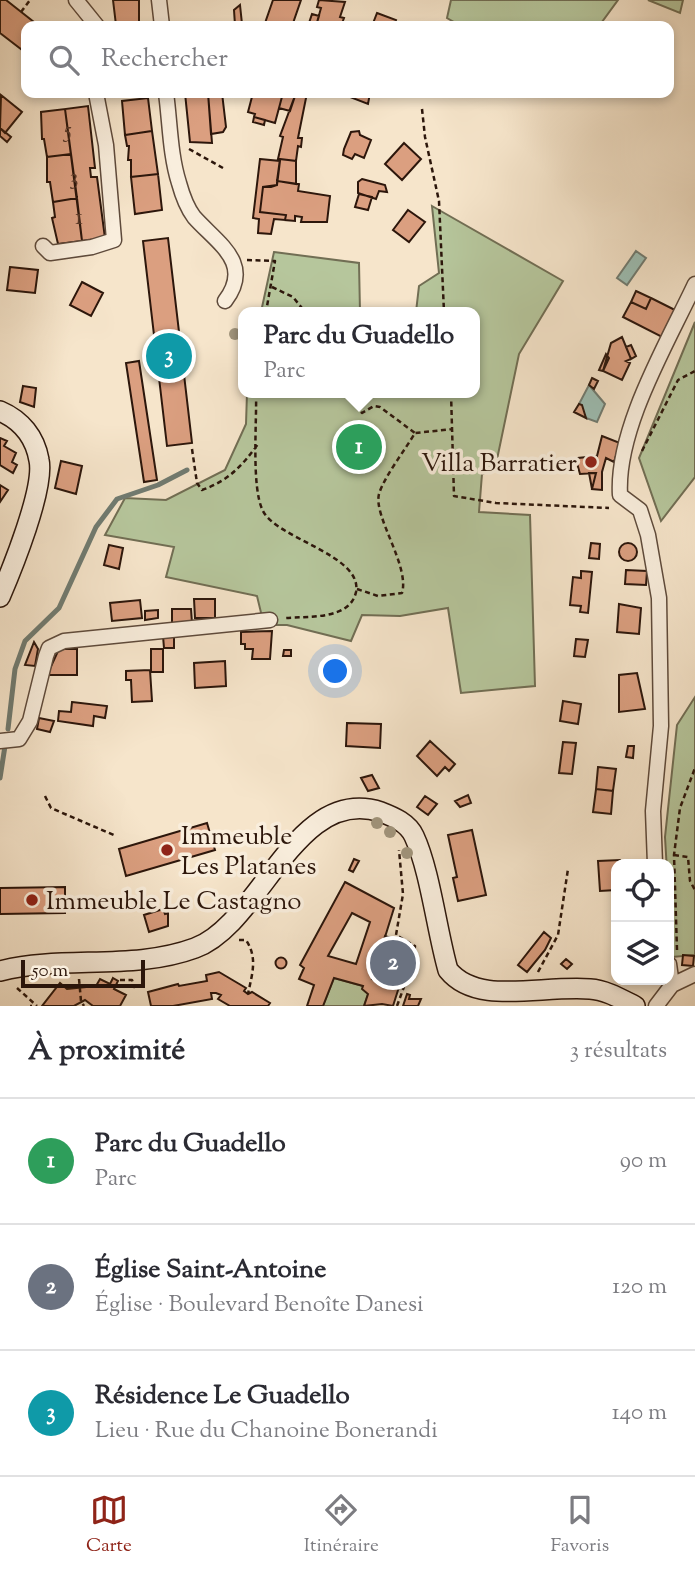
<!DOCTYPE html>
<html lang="fr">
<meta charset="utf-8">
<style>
:root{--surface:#fff;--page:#f7f7f7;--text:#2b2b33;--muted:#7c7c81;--line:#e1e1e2;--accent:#8f2418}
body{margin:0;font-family:"Sorts Mill Goudy",serif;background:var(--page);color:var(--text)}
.controls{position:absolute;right:21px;bottom:21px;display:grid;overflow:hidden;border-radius:14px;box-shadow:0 4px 10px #0003}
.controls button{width:63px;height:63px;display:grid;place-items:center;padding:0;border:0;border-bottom:2px solid var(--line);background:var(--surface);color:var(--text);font:35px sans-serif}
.scale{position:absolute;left:21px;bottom:18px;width:124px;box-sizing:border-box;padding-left:7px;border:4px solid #2c160b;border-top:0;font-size:19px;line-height:24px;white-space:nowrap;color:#2c160b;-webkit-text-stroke:5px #f9eedd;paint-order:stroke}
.you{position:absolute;left:336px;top:672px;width:24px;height:24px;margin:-18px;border:5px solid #fff;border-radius:50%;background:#1a73e8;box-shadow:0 0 0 10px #1a73e833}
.badge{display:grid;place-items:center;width:46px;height:46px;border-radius:50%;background:var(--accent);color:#fff;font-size:23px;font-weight:700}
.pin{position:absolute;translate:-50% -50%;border:4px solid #fff;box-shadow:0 2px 7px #0006}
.popup{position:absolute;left:238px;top:307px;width:242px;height:91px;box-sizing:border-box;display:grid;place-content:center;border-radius:14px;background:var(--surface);filter:drop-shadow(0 2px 5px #0005);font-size:23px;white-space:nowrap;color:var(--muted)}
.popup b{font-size:26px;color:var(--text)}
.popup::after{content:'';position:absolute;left:50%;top:100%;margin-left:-14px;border:14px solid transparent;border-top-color:var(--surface)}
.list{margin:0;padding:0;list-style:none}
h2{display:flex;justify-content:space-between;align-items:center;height:91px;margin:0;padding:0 28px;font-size:30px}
h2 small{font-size:23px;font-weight:400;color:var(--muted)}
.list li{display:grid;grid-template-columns:46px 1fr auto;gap:21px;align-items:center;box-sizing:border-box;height:126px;padding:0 28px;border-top:2px solid var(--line)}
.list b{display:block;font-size:26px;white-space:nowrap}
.list p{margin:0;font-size:23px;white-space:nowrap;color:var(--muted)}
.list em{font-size:23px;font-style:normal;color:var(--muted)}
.icon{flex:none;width:38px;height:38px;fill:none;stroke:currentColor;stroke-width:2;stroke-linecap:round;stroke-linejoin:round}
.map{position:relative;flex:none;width:695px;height:1006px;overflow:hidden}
.search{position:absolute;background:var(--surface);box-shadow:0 4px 10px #0003;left:21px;right:21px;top:21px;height:77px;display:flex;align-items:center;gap:18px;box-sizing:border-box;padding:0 24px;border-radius:14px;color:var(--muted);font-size:26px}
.sheet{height:469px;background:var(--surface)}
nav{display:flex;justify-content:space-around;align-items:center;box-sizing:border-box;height:98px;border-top:2px solid var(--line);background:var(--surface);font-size:19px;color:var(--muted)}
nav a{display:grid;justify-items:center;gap:4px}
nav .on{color:var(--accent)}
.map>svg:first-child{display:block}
</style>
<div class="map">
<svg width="695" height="1006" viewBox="0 0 695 1006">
<rect width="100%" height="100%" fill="#f6e5cb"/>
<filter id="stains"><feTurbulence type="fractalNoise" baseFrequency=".00286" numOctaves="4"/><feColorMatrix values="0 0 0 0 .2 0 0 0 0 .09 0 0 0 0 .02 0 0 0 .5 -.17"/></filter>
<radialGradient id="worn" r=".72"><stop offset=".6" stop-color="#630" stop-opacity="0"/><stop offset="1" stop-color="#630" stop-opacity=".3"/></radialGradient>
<path fill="#b6c69c" stroke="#716e54" stroke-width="2" d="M451,0H618L599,26H461L447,18Z
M648,0H683L680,13Z
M432,206L563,281L519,354L495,469L482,474L479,512L530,515L535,686L461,693L448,608L400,616L362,615L351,641L287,625H264L257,596L166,577L174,547L105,535L125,498L166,500L225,470L246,424L247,393H474V312H416L419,286L439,273Z
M274,252L359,263L360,312H261Z
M695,322V477L661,521L639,458Z
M695,697V955L672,957L665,837L677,725Z
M334,978L363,986L368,994L364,1006H323Z"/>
<path fill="#9dbfb5" stroke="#707b71" stroke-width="2" d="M636,251L646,258L627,285L617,278Z
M589,385L605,404L597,422L586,418L579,404Z"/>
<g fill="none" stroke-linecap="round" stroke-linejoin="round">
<path stroke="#707b71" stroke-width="5" d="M8,729L15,669L25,641L59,608L96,527L117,499L158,485L187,470
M0,778L5,746"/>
</g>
<path fill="#db9f80" stroke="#2c160b" stroke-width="2" fill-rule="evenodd" d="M0,0H6L39,26H26V53L0,33Z
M113,0H139V23L116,25Z
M273,0H301L292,26H264Z
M319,0L345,2L340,17L344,18L341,26H316L321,8L317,7Z
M240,5L242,24L235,25L234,10Z
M377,13L396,20L394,26H372Z
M312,14L319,16L316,26H308Z
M185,93H208L212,143L190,142Z
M208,93H222L226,127L223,132L211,134Z
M253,93H283L275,123L254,117L255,114L248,112Z
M283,93H296L290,111L279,108Z
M296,93H307L298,138H302L301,147L298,146L296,161L278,159L283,137L280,136Z
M352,93H370L368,104L350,97Z
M1,95L22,112L5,133L0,128Z
M148,98L152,131L125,135L122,101Z
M88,106L95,168H90L91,177H97L105,238L82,241L65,109Z
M65,109L71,154L47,157L44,139H42L41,112Z
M254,117L265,120L264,125L253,122Z
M0,128L11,137L7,142L0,136Z
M152,131L158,174L131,177V160H128L129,146H127L125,135Z
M359,131L360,135L371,140L364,158L355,154L352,159L343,155L344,149L351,132Z
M404,143L421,159L402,180L385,164Z
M71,154L77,198L53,202L50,182H47V157Z
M260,159L280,161L277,185L263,187L260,212L286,215L285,220L274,219L271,234L258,233L259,219L253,218Z
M280,159L296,161V184L277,181Z
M158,174L162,210L135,214L131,177Z
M362,179L385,185L387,192L379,191L376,199L358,193V182Z
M277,181L299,184L298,191L330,196L327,222H301L302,217L295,216V221L285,220L286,215L260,212L263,187H271L277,185Z
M359,194L372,197L368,210L355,207Z
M77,198L82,241L58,244L52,218L55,217L53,202Z
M408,210L425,222L409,242L393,230Z
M168,238L192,443L167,446L143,241Z
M10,267L38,270L35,293L7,290Z
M82,282L103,293L91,316L70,305Z
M636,291L651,298L646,309L631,302Z
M651,298L677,311L664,338L623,317L631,302L646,309Z
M622,337L631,359L626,361L630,363L622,380L603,371L611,343Z
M631,345L636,356L631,359L626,347Z
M606,354L609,358L603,371L599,370Z
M139,361L157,480L144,482L126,363Z
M592,378L598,381L594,389L589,385Z
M23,386L36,388L34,407L20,402Z
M579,404L582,405L586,418L574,412Z
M602,436L620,443L614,462L606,458L602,472V490L592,489L596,473L580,474L577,463L578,458L597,456Z
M0,438L7,441L4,446L16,453L12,462L17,465L13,473L0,465Z
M61,461L82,466L76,494L55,488Z
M589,473H596L592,489Z
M0,485L8,490L0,502Z
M591,543L600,544L599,559L589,558Z
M619 552a9 9 0 1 1 18 0a9 9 0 1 1-18 0Z
M109,545L123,548L119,569L104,565Z
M626,570L647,571L646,585L625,584Z
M581,571L592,572L588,613L580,612L581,606L570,605L573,577L581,578Z
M194,599H215V618H195Z
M140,600L142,618L112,621L110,603Z
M619,604L641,608L639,634L617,632Z
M172,609H191L192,623H172Z
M158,610V618L145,620V611Z
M272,631L270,659H252L253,649H245V644H241V632Z
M163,636H174V648H164Z
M576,639L588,640L585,657L574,656Z
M34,642L38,649L35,666L25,665Z
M59,649H77V675H47Z
M151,649H163V672H151Z
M284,650H291V656H283Z
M225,661L226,686L195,688L194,663Z
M150,670L152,701L132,702L131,680H126V671Z
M637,673L645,709L619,712V675Z
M563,701L581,704L578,724L560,721Z
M72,702L107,706L105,718L94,716L93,726L58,721L59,711L71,712Z
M39,718L54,721L50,732L37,729Z
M347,723L381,724L380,748L346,746Z
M430,741L455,764L449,771L445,767L437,776L417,756Z
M563,742L576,743L572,774L559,773Z
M628,746H634L633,758L626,757Z
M598,767L616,769L613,791L596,789Z
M372,775L379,788L368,791L361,778Z
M596,789L613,791L611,814L593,812Z
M468,795L471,803L460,807L455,801Z
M425,796L437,804L428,815L417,807Z
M207,823L215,850L126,876L119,849Z
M472,830L486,895L458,901L453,878L457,877L448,835Z
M354,859L359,861L353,872L349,870Z
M620,860V864H616V890L600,891L598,861Z
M345,882L394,908L372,979L399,987L393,1006L382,1004L364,1006L368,994L362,989L363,986L334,978L323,1006H307L314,985L299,979L304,968L300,965ZM352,913L370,922L356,964L328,956Z
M65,887V913L0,914V888Z
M163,909L165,914L168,913V926L149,932L144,915Z
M544,932L551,938L545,950L527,972L518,965Z
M385,936L413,946L405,977L402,976L399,987L372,979Z
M683,955L694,956L693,966L682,965Z
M275.5 963a5.5 5.5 0 1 1 11 0a5.5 5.5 0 1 1-11 0Z
M566,959L572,964L567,969L561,964Z
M219,972L246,988L244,991L248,994L252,992L270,1003L268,1006H230L218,999L221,995L216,993H211L212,999L173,1006H151L148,992L178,984L179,986L207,981L206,975Z
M113,978L118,981L114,989L126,995L120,1006H93L85,1000L74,1006H42L60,983L67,989L96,986L100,979L110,984Z
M407,994L410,995L409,999H421L418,1006H403Z"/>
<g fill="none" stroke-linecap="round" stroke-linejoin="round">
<g stroke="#5e4a3b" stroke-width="17">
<path id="street" d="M76,0L97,26
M159,0L162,26
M166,93C170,122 170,155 179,183C182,194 188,209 194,217C217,243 254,263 225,301
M43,246L50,253L92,247L114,240L106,145L96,93
M0,741L19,739L30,721L46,656L49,648L64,641L270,620
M655,864L653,811L661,726L659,598L648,535L640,510L620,495C616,429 667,344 695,284
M669,964L672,985
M656,1006L672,985L695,974"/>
</g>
<g stroke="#2c160b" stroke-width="22">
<path id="secondary" d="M0,411C21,420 35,437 39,460C45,488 12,569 0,597
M0,971C63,955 133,971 195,948C261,924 296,784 381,812C394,817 408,823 414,836C430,870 437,932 448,970C477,1006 540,985 590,989C606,990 621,999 635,1006"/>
</g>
<path stroke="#2c160b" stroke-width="2.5" stroke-dasharray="5 3.5" stroke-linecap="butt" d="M21,12L30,0
M422,109L425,137L439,201L444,312
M189,149L223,168
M247,260L275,261L266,312
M272,287L293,297L305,312
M256,393C257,421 251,488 263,511C277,539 363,555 356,592C350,620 309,616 286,618
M344,393L362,413L374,406L380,407L415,433
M451,393L454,496L496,503L609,508
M192,449L197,483L202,490C228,481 242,466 258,444
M642,451L678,380L695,371
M357,589L378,596L402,593C410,566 373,516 379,494C384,477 405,450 415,433L453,429
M45,796L51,808L116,836
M674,855L688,857L690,881L695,890
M239,940H246C258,958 252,974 248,994
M677,950L674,855L680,808L695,768
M538,972L558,935L568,869
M79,979L81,1001L84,1006
M120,980H132L135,988
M17,988L37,1006
M30,1006H32
M397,1006L413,962L415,946L396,935L403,894L399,850"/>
<use href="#street" stroke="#f9eedd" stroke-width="14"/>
<use href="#secondary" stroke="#f9eedd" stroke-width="19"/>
</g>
<g fill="#a1957d">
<circle cx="235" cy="334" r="6"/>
<circle cx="377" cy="823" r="6"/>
<circle cx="390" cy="832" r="6"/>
<circle cx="407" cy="853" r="6"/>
</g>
<g fill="#8f2418" stroke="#f9eedd" stroke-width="2.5">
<circle cx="591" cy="462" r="7"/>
<circle cx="167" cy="850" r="7"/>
<circle cx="32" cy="900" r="7"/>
</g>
<g text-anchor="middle" stroke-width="7" stroke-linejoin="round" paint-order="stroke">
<g font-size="23" fill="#583828">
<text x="68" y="137">5</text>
<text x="74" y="184">3</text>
<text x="79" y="224">1</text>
</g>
<g font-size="26" fill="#2c160b" stroke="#f9eedd" text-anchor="start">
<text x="577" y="471" text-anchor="end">Villa Barratier</text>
<text x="181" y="844">Immeuble<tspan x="181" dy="30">Les Platanes</tspan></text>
<text x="46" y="909">Immeuble Le Castagno</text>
</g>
</g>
<rect width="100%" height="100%" filter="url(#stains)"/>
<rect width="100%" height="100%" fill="url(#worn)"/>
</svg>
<div class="controls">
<button><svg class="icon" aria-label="locate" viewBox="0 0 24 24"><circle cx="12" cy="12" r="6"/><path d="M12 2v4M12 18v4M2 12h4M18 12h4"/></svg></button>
<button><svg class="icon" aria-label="layers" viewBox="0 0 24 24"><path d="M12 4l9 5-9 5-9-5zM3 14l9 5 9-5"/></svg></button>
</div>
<div class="scale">50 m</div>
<div class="you"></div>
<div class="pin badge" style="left:359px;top:447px;background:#2e9e5b">1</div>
<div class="popup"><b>Parc du Guadello</b>Parc</div>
<div class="pin badge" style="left:393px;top:963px;background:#6b7280">2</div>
<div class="pin badge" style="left:169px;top:356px;background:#0f9aa8">3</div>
<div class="search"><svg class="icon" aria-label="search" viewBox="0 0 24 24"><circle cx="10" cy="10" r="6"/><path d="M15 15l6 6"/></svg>Rechercher</div>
</div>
<section class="sheet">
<h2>À proximité<small>3 résultats</small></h2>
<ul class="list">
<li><span class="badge" style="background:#2e9e5b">1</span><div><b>Parc du Guadello</b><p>Parc</p></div><em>90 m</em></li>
<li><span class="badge" style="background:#6b7280">2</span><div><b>Église Saint-Antoine</b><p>Église · Boulevard Benoîte Danesi</p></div><em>120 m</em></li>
<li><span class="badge" style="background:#0f9aa8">3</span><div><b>Résidence Le Guadello</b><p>Lieu · Rue du Chanoine Bonerandi</p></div><em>140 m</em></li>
</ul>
</section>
<nav>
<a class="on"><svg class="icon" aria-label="map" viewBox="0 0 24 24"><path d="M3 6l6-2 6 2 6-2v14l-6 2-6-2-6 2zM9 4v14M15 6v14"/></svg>Carte</a>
<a><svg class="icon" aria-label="directions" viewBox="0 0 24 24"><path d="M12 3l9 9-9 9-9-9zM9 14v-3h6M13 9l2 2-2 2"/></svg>Itinéraire</a>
<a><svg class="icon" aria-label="saved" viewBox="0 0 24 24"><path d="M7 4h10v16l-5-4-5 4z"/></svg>Favoris</a>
</nav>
